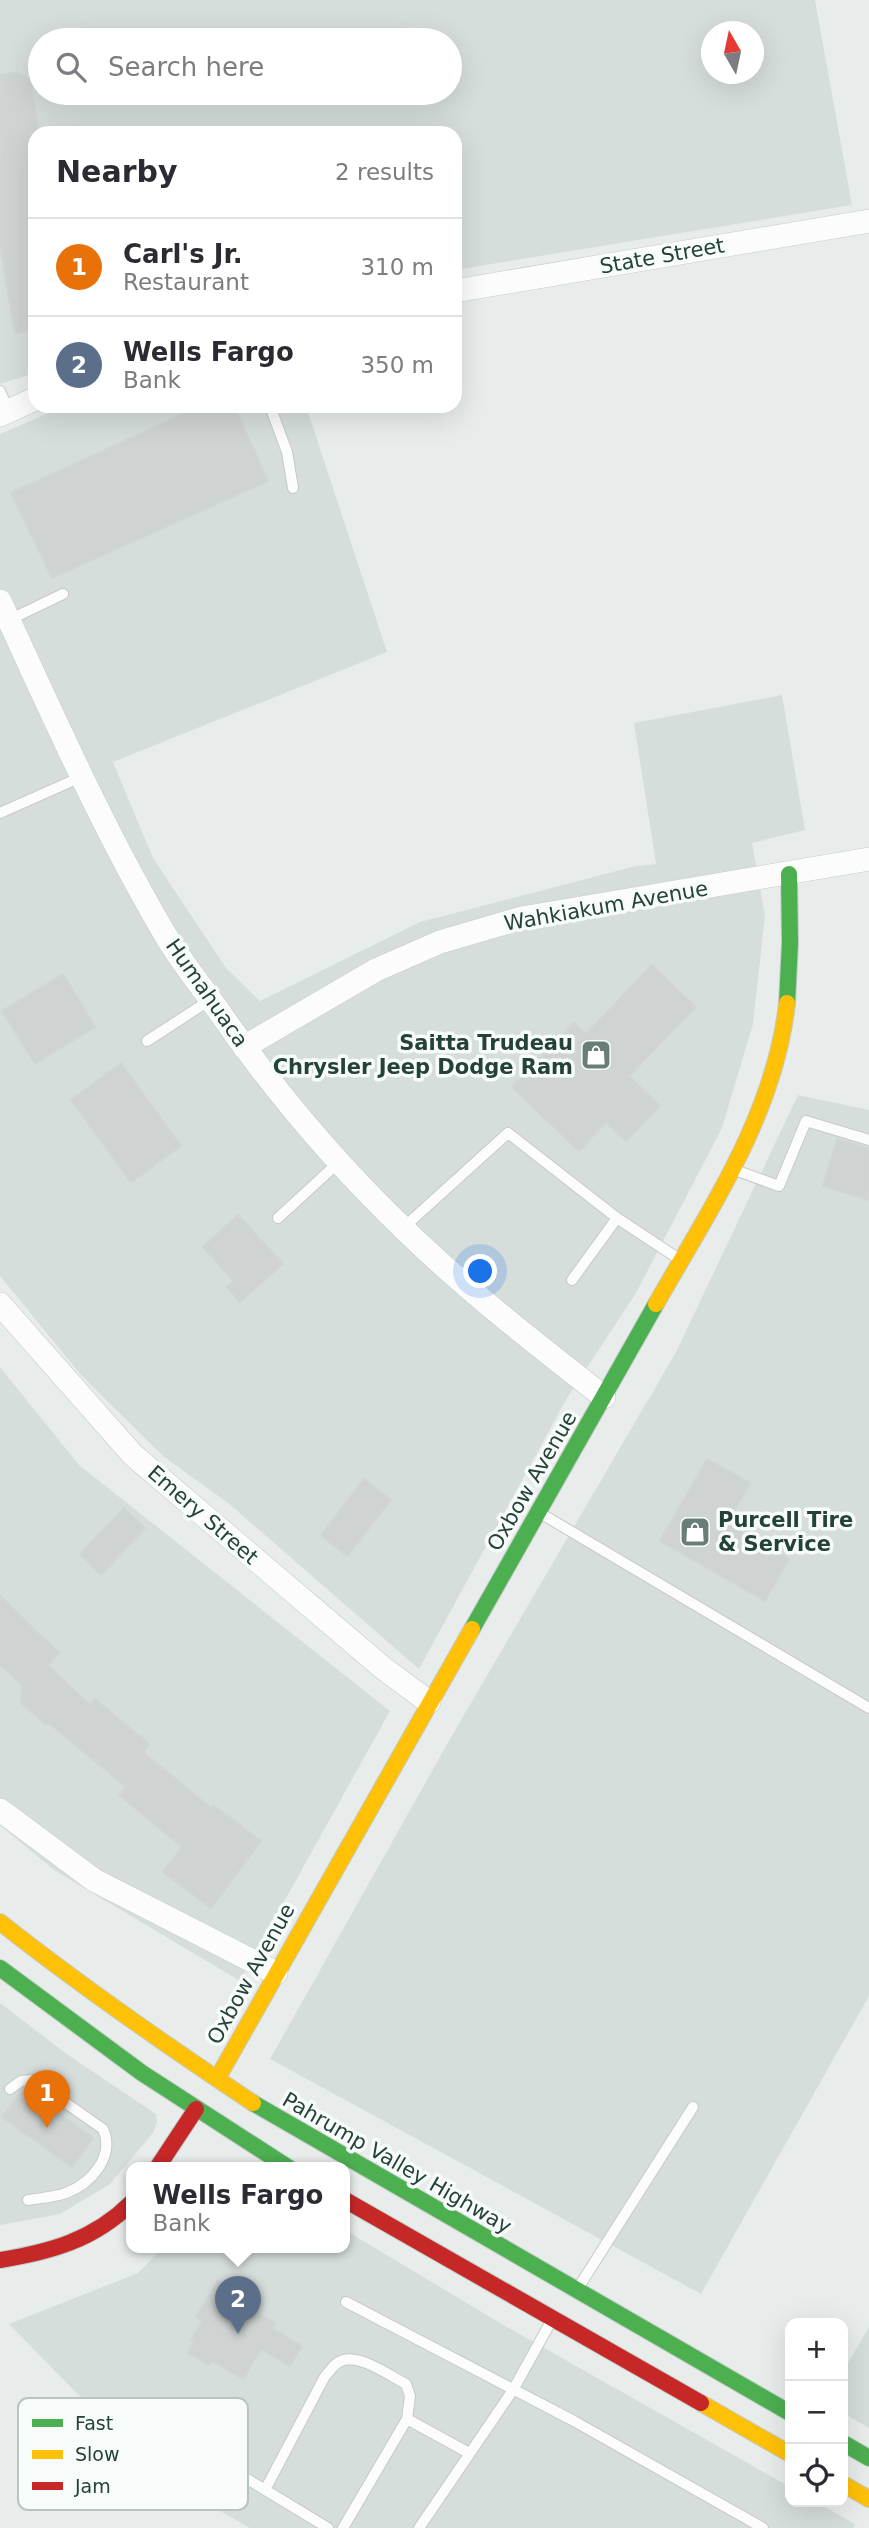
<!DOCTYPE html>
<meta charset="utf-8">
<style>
:root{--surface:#fff;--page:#f7f7f7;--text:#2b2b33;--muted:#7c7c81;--line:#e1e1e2;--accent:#697e78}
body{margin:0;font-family:"DejaVu Sans",sans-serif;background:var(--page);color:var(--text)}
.controls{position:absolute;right:21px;bottom:21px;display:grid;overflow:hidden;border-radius:14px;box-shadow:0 7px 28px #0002}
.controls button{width:63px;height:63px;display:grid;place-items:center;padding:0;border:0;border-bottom:2px solid var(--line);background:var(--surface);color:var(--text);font:35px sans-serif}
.compass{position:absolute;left:701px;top:21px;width:63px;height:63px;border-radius:50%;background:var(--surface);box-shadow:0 7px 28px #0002;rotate:351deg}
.you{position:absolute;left:481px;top:1272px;width:24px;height:24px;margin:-18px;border:5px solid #fff;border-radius:50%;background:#1a73e8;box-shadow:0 0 0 10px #1a73e833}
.badge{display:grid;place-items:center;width:46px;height:46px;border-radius:50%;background:var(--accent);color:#fff;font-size:23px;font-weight:700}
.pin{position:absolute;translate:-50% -58px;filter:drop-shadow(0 2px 4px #0008)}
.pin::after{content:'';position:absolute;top:37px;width:24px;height:21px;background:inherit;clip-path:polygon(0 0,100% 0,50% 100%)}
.popup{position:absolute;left:126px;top:2162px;width:224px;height:91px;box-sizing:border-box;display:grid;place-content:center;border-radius:14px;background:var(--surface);filter:drop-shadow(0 2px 5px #0005);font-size:23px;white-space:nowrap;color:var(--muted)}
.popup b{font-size:26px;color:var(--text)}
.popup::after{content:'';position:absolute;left:50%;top:100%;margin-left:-14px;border:14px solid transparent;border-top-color:var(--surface)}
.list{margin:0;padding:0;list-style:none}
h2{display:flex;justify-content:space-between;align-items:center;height:91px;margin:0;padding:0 28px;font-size:30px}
h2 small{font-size:23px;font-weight:400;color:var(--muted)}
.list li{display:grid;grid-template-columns:46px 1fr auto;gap:21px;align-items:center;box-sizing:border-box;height:98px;padding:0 28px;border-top:2px solid var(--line)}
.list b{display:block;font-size:26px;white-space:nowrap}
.list p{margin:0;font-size:23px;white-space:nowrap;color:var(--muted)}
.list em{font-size:23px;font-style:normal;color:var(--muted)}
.icon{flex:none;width:38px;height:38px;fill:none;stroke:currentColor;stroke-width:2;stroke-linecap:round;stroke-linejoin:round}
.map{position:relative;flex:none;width:869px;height:2528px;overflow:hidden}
.search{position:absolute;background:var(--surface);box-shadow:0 7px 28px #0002;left:28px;top:28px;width:434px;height:77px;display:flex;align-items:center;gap:18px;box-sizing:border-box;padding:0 24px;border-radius:38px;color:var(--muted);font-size:26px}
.panel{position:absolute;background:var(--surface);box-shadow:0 7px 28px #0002;left:28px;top:126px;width:434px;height:287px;border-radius:21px}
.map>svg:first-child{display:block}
</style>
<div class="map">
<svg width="869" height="2528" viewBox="0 0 869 2528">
<rect width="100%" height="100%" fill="#e8edeb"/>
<path fill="#d6dedb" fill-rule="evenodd" d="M0,0H815L852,205L455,270V133H35V373L0,384ZM712,32H754V74H712ZM40,40H450V93H40Z
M65,406H306L387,652L113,762L153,858L226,968L260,1001L420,922L636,866L656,864L634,723L782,695L805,830L752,843L765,916L753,1024L722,1128L636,1293L567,1398L419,1669L228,1503L164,1457L81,1375L0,1276V434Z
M798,1095L869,1110V1996L701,2294L270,2059L450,1739L676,1352Z
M0,1367L79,1465L390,1711L240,1981L54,1870L0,1825Z
M0,2003L68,2055L156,2114L157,2123L153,2133L110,2184L60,2214L0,2225Z
M345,2230L507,2327L790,2487V2502H816L855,2524L853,2528H250L157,2475L9,2324L138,2273L163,2248H345Z
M869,2327V2428L843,2413V2372Z"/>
<path fill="#cfd4d2" stroke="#d1d6d4" stroke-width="2" d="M17,72L30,80L39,133H35V329L15,333L0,246V75Z
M200,406H234L268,481L52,578L11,493Z
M652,965L696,1007L629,1076L660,1106L626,1141L606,1122L579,1151L512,1087L574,1023L586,1034Z
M63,974L95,1027L35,1064L2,1011Z
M121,1063L181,1146L131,1182L71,1100Z
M837,1139L869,1149V1200L823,1186Z
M238,1215L283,1264L240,1302L227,1287L234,1281L203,1247Z
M707,1459L750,1483L727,1524L789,1559L765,1601L660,1541Z
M364,1479L391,1500L347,1556L321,1535Z
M124,1508L145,1528L101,1575L80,1554Z
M0,1596L59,1653L48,1665L90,1705L95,1699L149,1744L143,1752L211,1808L213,1805L261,1841L211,1908L163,1872L182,1847L119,1795L126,1787L50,1724H45L21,1703L22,1685L0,1665Z
M24,2089L93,2138L72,2167L2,2117Z
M218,2281L255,2302L251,2309L275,2323L272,2328L302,2346L290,2366L261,2349L243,2379L212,2361L209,2365L188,2353L194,2342L191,2340L202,2321L196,2317Z"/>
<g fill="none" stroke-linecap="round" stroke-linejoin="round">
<g stroke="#c5cac8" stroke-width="12">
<path id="lane" d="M0,391L9,411
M270,406L287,452L293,488
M9,620L63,594
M0,813L81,777
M147,1041L210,1000
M735,1170L779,1186L806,1121L869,1140
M278,1218L339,1162
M403,1228L508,1133L617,1218L679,1259
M572,1280L617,1218
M540,1513L869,1708
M10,2089L21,2081L33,2080L103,2129C115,2156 92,2183 66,2193C55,2197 41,2198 28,2200
M580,2285L693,2107
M346,2302L574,2421L763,2528
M244,2477L328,2528
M265,2490L324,2378C328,2373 333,2365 339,2362C356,2351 390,2376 406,2384L410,2396L407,2419
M343,2528L407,2419L469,2453
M419,2528L513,2390L549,2325"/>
</g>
<g stroke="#c5cac8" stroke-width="24">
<path id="street" d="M455,291L869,221
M0,415L35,399
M0,601C53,715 104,832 169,941C184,965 202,987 218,1010C273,1089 336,1164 406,1231C468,1291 536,1344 604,1397
M244,1047L376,970L440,942L522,918L869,859
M0,1304L133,1455L383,1668L429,1702
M0,1810L94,1880L276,1973"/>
</g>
<g stroke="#c3cbc8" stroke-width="18">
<path id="fast" d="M787,1003L790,943L789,874
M472,1629L656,1304
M0,1968L142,2073L289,2168
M253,2103L790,2413
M843,2443L869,2458"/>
</g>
<g stroke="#c3cbc8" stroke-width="18">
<path id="slow" d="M656,1304C710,1209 775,1114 787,1003
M0,1922C82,1987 166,2045 253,2103
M217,2079L472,1629
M701,2403L790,2454
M843,2484L869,2499"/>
</g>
<g stroke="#c3cbc8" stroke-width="18">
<path id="jam" d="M157,2168L196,2109
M345,2200L701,2403
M0,2260C50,2252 94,2240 131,2203"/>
</g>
<use href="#lane" stroke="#fcfcfc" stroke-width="10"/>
<use href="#street" stroke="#fcfcfc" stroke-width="23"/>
<use href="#fast" stroke="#4caf50" stroke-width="16"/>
<use href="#slow" stroke="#ffc107" stroke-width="16"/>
<use href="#jam" stroke="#c62828" stroke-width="16"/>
</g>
<defs>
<g id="shop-square" transform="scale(1.575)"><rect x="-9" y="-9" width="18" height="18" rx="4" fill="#697e78" stroke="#f7fbf9"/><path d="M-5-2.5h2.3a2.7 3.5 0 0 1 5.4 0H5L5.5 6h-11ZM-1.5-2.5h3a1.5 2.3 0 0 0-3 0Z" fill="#fff"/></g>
</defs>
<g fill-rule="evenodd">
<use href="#shop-square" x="596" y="1055"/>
<use href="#shop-square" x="695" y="1532"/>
</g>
<g text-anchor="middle" stroke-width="7" stroke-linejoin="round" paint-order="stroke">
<g font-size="21" fill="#24423a" stroke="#f7fbf9">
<text transform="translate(662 256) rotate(-10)" y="7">State Street</text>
<text transform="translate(606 906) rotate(-10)" y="7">Wahkiakum Avenue</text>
<text transform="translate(207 993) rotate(55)" y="7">Humahuaca</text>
<text transform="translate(532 1481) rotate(-60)" y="7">Oxbow Avenue</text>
<text transform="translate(203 1515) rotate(41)" y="7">Emery Street</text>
<text transform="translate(251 1974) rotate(-61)" y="7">Oxbow Avenue</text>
<text transform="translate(397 2163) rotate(30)" y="7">Pahrump Valley Highway</text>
</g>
<g font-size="21" font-weight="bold" fill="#24423a" stroke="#f7fbf9" text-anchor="end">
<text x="573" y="1050">Saitta Trudeau<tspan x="573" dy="24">Chrysler Jeep Dodge Ram</tspan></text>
<text x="718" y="1527" text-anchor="start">Purcell Tire<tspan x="718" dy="24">&amp; Service</tspan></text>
</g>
</g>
<rect x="18" y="2398" width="230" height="112" rx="10" fill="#f7fbf9" stroke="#b8c4c0" stroke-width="2"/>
<rect x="32" y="2419" width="31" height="8" fill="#4caf50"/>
<rect x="32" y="2450" width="31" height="9" fill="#ffc107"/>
<rect x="32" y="2482" width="31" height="8" fill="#c62828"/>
<g font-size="19" fill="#24423a">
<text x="75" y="2430">Fast</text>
<text x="75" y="2461">Slow</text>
<text x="75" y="2493">Jam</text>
</g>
</svg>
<div class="controls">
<button>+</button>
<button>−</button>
<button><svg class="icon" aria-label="locate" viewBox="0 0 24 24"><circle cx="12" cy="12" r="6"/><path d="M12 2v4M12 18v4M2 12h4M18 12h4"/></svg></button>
</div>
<svg class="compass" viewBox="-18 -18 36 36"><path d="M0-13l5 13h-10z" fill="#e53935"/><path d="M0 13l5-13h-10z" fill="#7c7c81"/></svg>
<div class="you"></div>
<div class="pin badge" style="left:47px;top:2128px;background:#e8710a">1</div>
<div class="pin badge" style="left:238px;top:2334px;background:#5c6f8a">2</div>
<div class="popup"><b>Wells Fargo</b>Bank</div>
<div class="search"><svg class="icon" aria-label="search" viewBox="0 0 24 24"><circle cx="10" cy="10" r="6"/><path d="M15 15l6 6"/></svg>Search here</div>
<section class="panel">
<h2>Nearby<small>2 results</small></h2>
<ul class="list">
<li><span class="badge" style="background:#e8710a">1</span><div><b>Carl's Jr.</b><p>Restaurant</p></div><em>310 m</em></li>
<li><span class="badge" style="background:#5c6f8a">2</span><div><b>Wells Fargo</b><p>Bank</p></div><em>350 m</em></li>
</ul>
</section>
</div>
